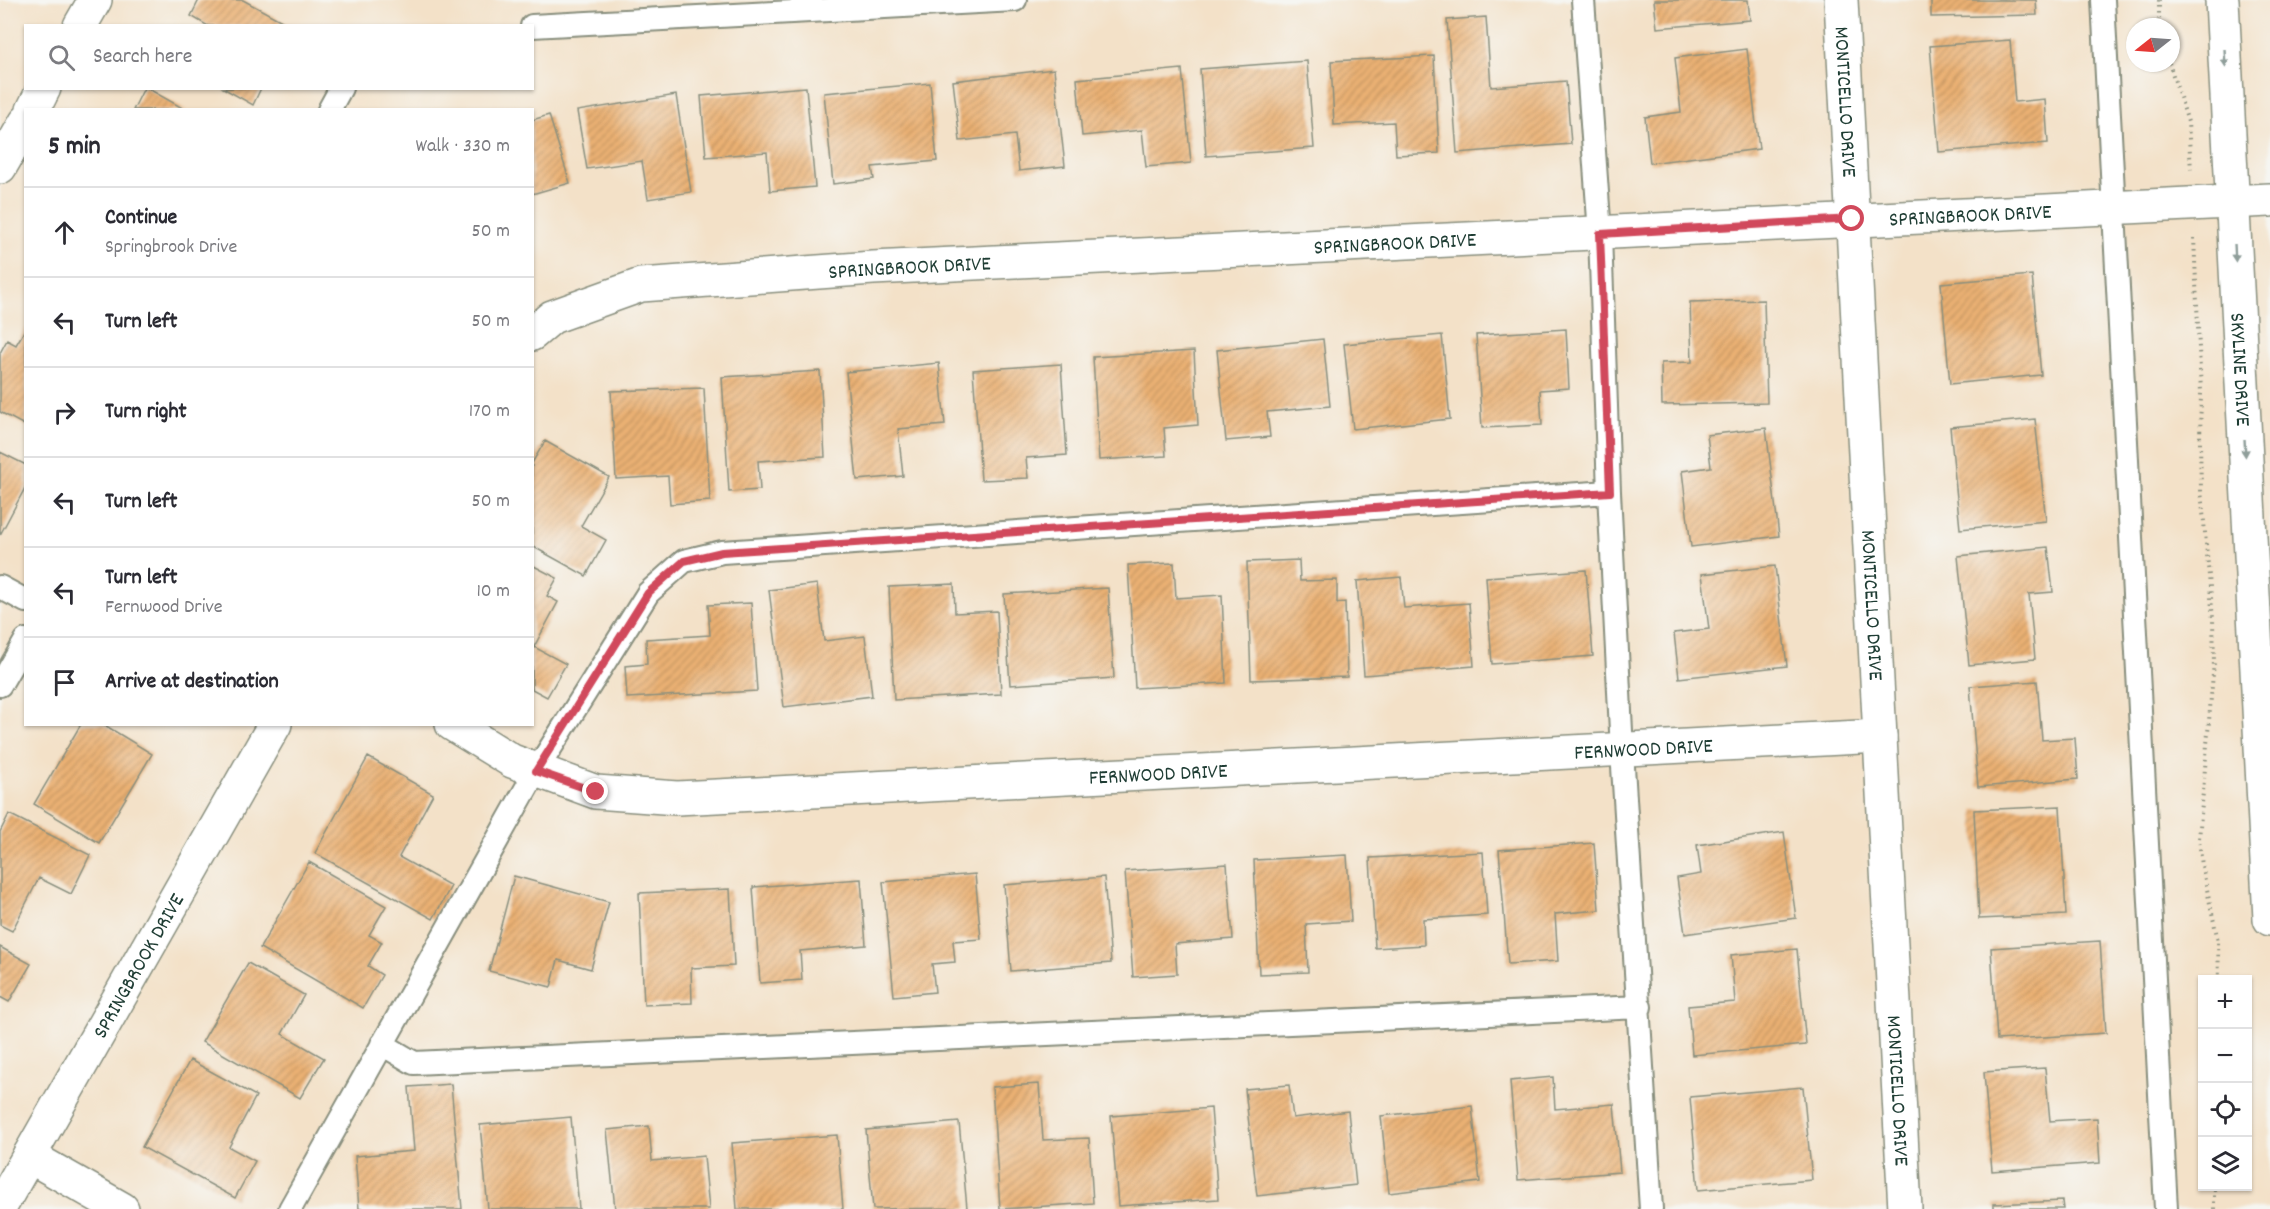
<!DOCTYPE html>
<meta charset="utf-8">
<style>
:root{--surface:#fff;--page:#f7f7f7;--text:#2b2b33;--muted:#7c7c81;--line:#e1e1e2}
body{margin:0;font-family:Dekko,sans-serif;background:var(--page);color:var(--text)}
.controls{position:absolute;right:18px;bottom:18px;display:grid;overflow:hidden;border-radius:0px;box-shadow:0 2px 4px #0004}
.controls button{width:54px;height:54px;display:grid;place-items:center;padding:0;border:0;border-bottom:2px solid var(--line);background:var(--surface);color:var(--text);font:30px sans-serif}
.compass{position:absolute;left:2126px;top:18px;width:54px;height:54px;border-radius:50%;background:var(--surface);box-shadow:0 2px 4px #0004;rotate:253deg}
.stop{position:absolute;width:18px;height:18px;margin:-14px;border:4px solid #d1495b;border-radius:50%;background:#fff}
.stop.end{background:#d1495b;border-color:#fff;box-shadow:0 2px 6px #0008}
.list{margin:0;padding:0;list-style:none}
h2{display:flex;justify-content:space-between;align-items:center;height:78px;margin:0;padding:0 24px;font-size:26px}
h2 small{font-size:20px;font-weight:400;color:var(--muted)}
.list li{display:grid;grid-template-columns:39px 1fr auto;gap:18px;align-items:center;box-sizing:border-box;height:90px;padding:0 24px;border-top:2px solid var(--line)}
.list b{display:block;font-size:22px;white-space:nowrap}
.list p{margin:0;font-size:20px;white-space:nowrap;color:var(--muted)}
.list em{font-size:20px;font-style:normal;color:var(--muted)}
.icon{flex:none;width:33px;height:33px;fill:none;stroke:currentColor;stroke-width:2;stroke-linecap:round;stroke-linejoin:round}
.map{position:relative;flex:none;width:2270px;height:1209px;overflow:hidden}
.search{position:absolute;background:var(--surface);box-shadow:0 2px 4px #0004;left:24px;top:24px;width:510px;height:66px;display:flex;align-items:center;gap:15px;box-sizing:border-box;padding:0 21px;border-radius:0px;color:var(--muted);font-size:22px}
.panel{position:absolute;background:var(--surface);box-shadow:0 2px 4px #0004;left:24px;top:108px;width:510px;height:618px;border-radius:0px}
.map>svg:first-child{display:block}
</style>
<div class="map">
<svg width="2270" height="1209" viewBox="0 0 2270 1209">
<defs>
<pattern id="building-hatch" width="6" height="6" patternUnits="userSpaceOnUse" patternTransform="scale(1.5)"><rect width="6" height="6" fill="#ebb173"/><path d="M-1 1l2-2M0 6l6-6M5 7l2-2" fill="none" stroke="#be915f"/></pattern>
</defs>
<rect width="100%" height="100%" fill="#f6f6f2"/>
<filter id="ink" filterUnits="userSpaceOnUse"><feTurbulence type="fractalNoise" baseFrequency=".0167" numOctaves="2"/><feDisplacementMap in="SourceGraphic" scale="12" xChannelSelector="R" yChannelSelector="G"/><feConvolveMatrix kernelMatrix="1 2 1 2 8 2 1 2 1" color-interpolation-filters="sRGB"/></filter>
<filter id="wash" filterUnits="userSpaceOnUse"><feTurbulence type="fractalNoise" baseFrequency=".008" numOctaves="4" result="noise"/><feDisplacementMap in="SourceGraphic" scale="24" xChannelSelector="R" yChannelSelector="G"/><feGaussianBlur stdDeviation="1.35" result="paint"/><feColorMatrix in="noise" values="0 0 0 0 0 0 0 0 0 0 0 0 0 0 0 0 0 1.4 0 .05"/><feComposite in="paint" operator="in"/></filter>
<g filter="url(#wash)">
<rect width="100%" height="100%" fill="#f3e1c8"/>
<g id="blocks">
<path fill="url(#building-hatch)" d="M199,0H243L291,26H208L191,16Z
M1654,0H1748L1750,20L1657,28Z
M1931,0H2036L2037,15L1931,17Z
M1486,17L1491,87L1566,81L1571,144L1457,153L1447,20Z
M2010,40L2015,102L2045,99L2048,143L1939,152L1930,46Z
M1747,49L1759,149L1650,163L1645,117L1681,112L1675,58Z
M1434,56L1439,153L1396,155L1394,122L1334,125L1331,61Z
M1307,61L1314,148L1206,156L1200,69Z
M1054,69L1065,166L1019,171L1015,135L960,141L953,81Z
M1182,69L1191,163L1146,167L1142,130L1082,136L1077,79Z
M930,83L937,161L872,167L874,179L833,184L824,93Z
M806,87L815,187L770,191L767,152L706,157L701,96Z
M144,88H147L186,110H133Z
M223,88H261L253,105Z
M676,95L691,192L648,199L642,161L587,169L577,111Z
M549,115L570,183L532,194V120Z
M2032,275L2041,375L1950,384L1941,283Z
M1764,300L1767,403L1662,405L1661,363L1692,362L1690,302Z
M26,328V426L0,412V353L7,340L16,345Z
M1566,329L1569,388L1540,390L1542,425L1482,428L1476,335Z
M1442,335L1450,419L1353,429L1344,344Z
M1323,339L1330,406L1267,412L1270,437L1226,441L1217,350Z
M1194,351L1198,425L1164,428L1166,456L1099,460L1093,357Z
M939,363L945,425L898,429L903,476L857,480L846,372Z
M1061,364L1067,455L1026,458L1028,478L981,480L973,370Z
M820,371L825,457L758,461L760,490L729,492L722,377Z
M704,388L710,501L670,504L668,476L616,479L611,391Z
M2035,419L2046,521L1960,529L1950,427Z
M1766,428L1779,536L1691,547L1682,471L1711,467L1707,435Z
M545,441L609,477L581,526L606,540L586,576L532,546V463Z
M0,452L26,465V486L0,535Z
M2048,547L2053,592L2029,594L2035,659L1969,665L1958,556Z
M1299,560L1300,581L1337,580V603L1345,602L1347,677L1251,680L1247,562Z
M1174,563L1176,598L1222,595L1226,683L1135,688L1128,565Z
M532,565L557,578L547,596L558,602L534,647L566,664L547,697L532,689Z
M1775,566L1787,666L1679,678L1674,633L1709,629L1702,574Z
M1586,570L1593,656L1492,664L1486,577Z
M1401,577L1404,608L1469,603L1474,666L1364,675L1357,581Z
M817,584L824,641L865,636L872,696L784,707L769,590Z
M954,584L955,613L997,611L1001,694L894,700L889,587Z
M1108,588L1114,678L1010,685L1004,594Z
M751,603L757,691L627,698L625,666L647,664L646,639L710,635L708,605Z
M2037,681L2042,740L2075,738L2078,779L1978,787L1970,686Z
M81,724H103L152,754L99,843L34,804Z
M368,757L433,794L399,857L451,886L433,919L315,853Z
M2060,806L2066,915L1979,919L1974,810Z
M9,814L90,855L71,894L39,878L12,931L0,925V832Z
M1784,832L1796,918L1685,934L1677,878L1701,874L1697,845Z
M1594,843L1599,910L1555,914L1558,961L1508,964L1499,850Z
M1483,852L1487,915L1423,919L1424,945L1375,948L1370,858Z
M1347,855L1351,921L1306,924L1308,972L1259,974L1254,860Z
M309,862L386,906L369,935L382,942L368,966L382,975L363,1008L260,948Z
M1227,864L1233,939L1175,944L1177,974L1133,977L1125,871Z
M975,874L981,939L953,941L955,962L932,964L935,992L894,996L883,882Z
M514,876L609,902L591,969L558,960L551,987L489,971Z
M1104,877L1111,963L1011,971L1004,885Z
M861,879L866,945L800,951L802,980L760,983L753,887Z
M730,889L734,966L691,968L692,1003L644,1005L639,893Z
M2100,941L2106,1033L1997,1040L1991,948Z
M0,947L31,964L9,1002L0,997Z
M1797,949L1806,1045L1692,1055L1688,1006L1735,1002L1731,955Z
M248,963L304,995L282,1034L324,1058L300,1098L202,1042Z
M190,1060L256,1096L229,1147L255,1161L235,1198L142,1147Z
M2045,1068L2050,1121L2097,1118L2100,1163L1992,1171L1984,1072Z
M1553,1077L1555,1109L1614,1104L1620,1172L1518,1180L1510,1081Z
M451,1084L462,1209H359L355,1156L414,1151L409,1087Z
M1039,1084L1043,1140L1089,1138L1093,1203L1000,1209L992,1087Z
M1289,1085L1293,1118L1348,1111L1356,1185L1257,1196L1245,1089Z
M1803,1087L1812,1180L1698,1190L1690,1097Z
M1472,1106L1480,1182L1389,1193L1381,1116Z
M1211,1108L1218,1199L1118,1206L1111,1116Z
M571,1117L579,1209H488L480,1125Z
M959,1122L967,1208L873,1209L866,1130Z
M649,1126L652,1161L704,1156L709,1209H615L607,1130Z
M837,1135L843,1209H737L732,1143Z
M2062,1201L2063,1209H1994V1204Z"/>
</g>
</g>
<g filter="url(#ink)">
<use href="#blocks" fill-opacity="0" stroke="#898f7e" stroke-width="1.5"/>
<g fill="none" stroke-linecap="round" stroke-linejoin="round">
<g stroke="#898f7e" stroke-width="26">
<path id="service" d="M1583,0L1600,234L1609,492L1622,751L1651,1209
M2103,0L2166,1209
M532,26L1015,0
M329,110L341,88
M0,587L26,601
M0,685L26,640
M382,1044L414,1063L1640,1007
M290,1209L536,771L648,593L684,561L722,552L1609,492"/>
</g>
<g stroke="#898f7e" stroke-width="36">
<g id="minor">
<path id="s1" d="M1841,0L1905,1209"/>
<path d="M80,26L95,0"/>
<path d="M33,110L44,88"/>
<path d="M0,167L26,122"/>
<path id="s2" d="M532,334L552,317L641,285L873,268L2270,200"/>
<path id="s3" d="M452,724L512,761L596,792L677,798L1880,736"/>
<path d="M29,1156L122,1209"/>
<path id="s4" d="M0,1207L275,724"/>
</g>
</g>
<g stroke="#898f7e" stroke-width="36">
<g id="secondary">
<path id="s5" d="M2222,0L2270,919"/>
</g>
</g>
<path stroke="#898f7e" stroke-width="4" stroke-dasharray="1.5 4.5" stroke-linecap="butt" d="M2159,0V17L2161,27
M2169,63L2188,122L2191,170
M2194,238L2201,392L2200,442L2201,490L2213,619L2214,662L2199,839L2202,866L2218,941L2219,980
M2214,1209V1186"/>
<use href="#service" stroke="#fff" stroke-width="22"/>
<use href="#minor" stroke="#fff" stroke-width="33"/>
<use href="#secondary" stroke="#fff" stroke-width="33"/>
</g>
<defs><path id="oneway-solid" d="M-6-.8H1V-3.2L6.5 0L1 3.2V.8H-6Z" transform="scale(1.5)"/></defs>
<g fill="#8f9e9a">
<use href="#oneway-solid" transform="translate(2225 58) rotate(87)"/>
<use href="#oneway-solid" transform="translate(2235 253) rotate(87)"/>
<use href="#oneway-solid" transform="translate(2245 448) rotate(87)"/>
</g>
</g>
<g fill="none" stroke-linecap="round" stroke-linejoin="round" filter="url(#ink)">
<path stroke="#d1495b" stroke-width="8" d="M596,792L536,771L648,593L684,561L722,552L1610,492L1600,234L1852,219"/>
</g>
<g text-anchor="middle" stroke-width="4.5" stroke-linejoin="round" paint-order="stroke">
<g font-size="21" fill="#1f3d34" stroke="#f6f6f2">
<text dy="7" stroke="none"><textPath href="#s1" startOffset="102">MONTICELLO DRIVE</textPath></text>
<text dy="7" stroke="none"><textPath href="#s2" startOffset="1452">SPRINGBROOK DRIVE</textPath></text>
<text dy="7" stroke="none"><textPath href="#s2" startOffset="876">SPRINGBROOK DRIVE</textPath></text>
<text dy="7" stroke="none"><textPath href="#s2" startOffset="390">SPRINGBROOK DRIVE</textPath></text>
<text dy="7" stroke="none"><textPath href="#s5" startOffset="370">SKYLINE DRIVE</textPath></text>
<text dy="7" stroke="none"><textPath href="#s1" startOffset="606">MONTICELLO DRIVE</textPath></text>
<text dy="7" stroke="none"><textPath href="#s3" startOffset="1209">FERNWOOD DRIVE</textPath></text>
<text dy="7" stroke="none"><textPath href="#s3" startOffset="723">FERNWOOD DRIVE</textPath></text>
<text dy="7" stroke="none"><textPath href="#s4" startOffset="278">SPRINGBROOK DRIVE</textPath></text>
<text dy="7" stroke="none"><textPath href="#s1" startOffset="1092">MONTICELLO DRIVE</textPath></text>
</g>
</g>
</svg>
<div class="controls">
<button>+</button>
<button>−</button>
<button><svg class="icon" aria-label="locate" viewBox="0 0 24 24"><circle cx="12" cy="12" r="6"/><path d="M12 2v4M12 18v4M2 12h4M18 12h4"/></svg></button>
<button><svg class="icon" aria-label="layers" viewBox="0 0 24 24"><path d="M12 4l9 5-9 5-9-5zM3 14l9 5 9-5"/></svg></button>
</div>
<svg class="compass" viewBox="-18 -18 36 36"><path d="M0-13l5 13h-10z" fill="#e53935"/><path d="M0 13l5-13h-10z" fill="#7c7c81"/></svg>
<div class="stop" style="left:1852px;top:219px"></div>
<div class="stop end" style="left:596px;top:792px"></div>
<div class="search"><svg class="icon" aria-label="search" viewBox="0 0 24 24"><circle cx="10" cy="10" r="6"/><path d="M15 15l6 6"/></svg>Search here</div>
<section class="panel">
<h2>5 min<small>Walk · 330 m</small></h2>
<ul class="list">
<li><svg class="icon" aria-label="ahead" viewBox="0 0 24 24"><path d="M12 20V5M6 11l6-6 6 6"/></svg><div><b>Continue</b><p>Springbrook Drive</p></div><em>50 m</em></li>
<li><svg class="icon" aria-label="left" viewBox="0 0 24 24"><path d="M17 20v-9H6M10 6l-5 5 5 5"/></svg><div><b>Turn left</b></div><em>50 m</em></li>
<li><svg class="icon" aria-label="right" viewBox="0 0 24 24"><path d="M7 20v-9h11M14 6l5 5-5 5"/></svg><div><b>Turn right</b></div><em>170 m</em></li>
<li><svg class="icon" aria-label="left" viewBox="0 0 24 24"><path d="M17 20v-9H6M10 6l-5 5 5 5"/></svg><div><b>Turn left</b></div><em>50 m</em></li>
<li><svg class="icon" aria-label="left" viewBox="0 0 24 24"><path d="M17 20v-9H6M10 6l-5 5 5 5"/></svg><div><b>Turn left</b><p>Fernwood Drive</p></div><em>10 m</em></li>
<li><svg class="icon" aria-label="arrive" viewBox="0 0 24 24"><path d="M6 21V4h12l-3 4 3 4H6"/></svg><div><b>Arrive at destination</b></div></li>
</ul>
</section>
</div>
